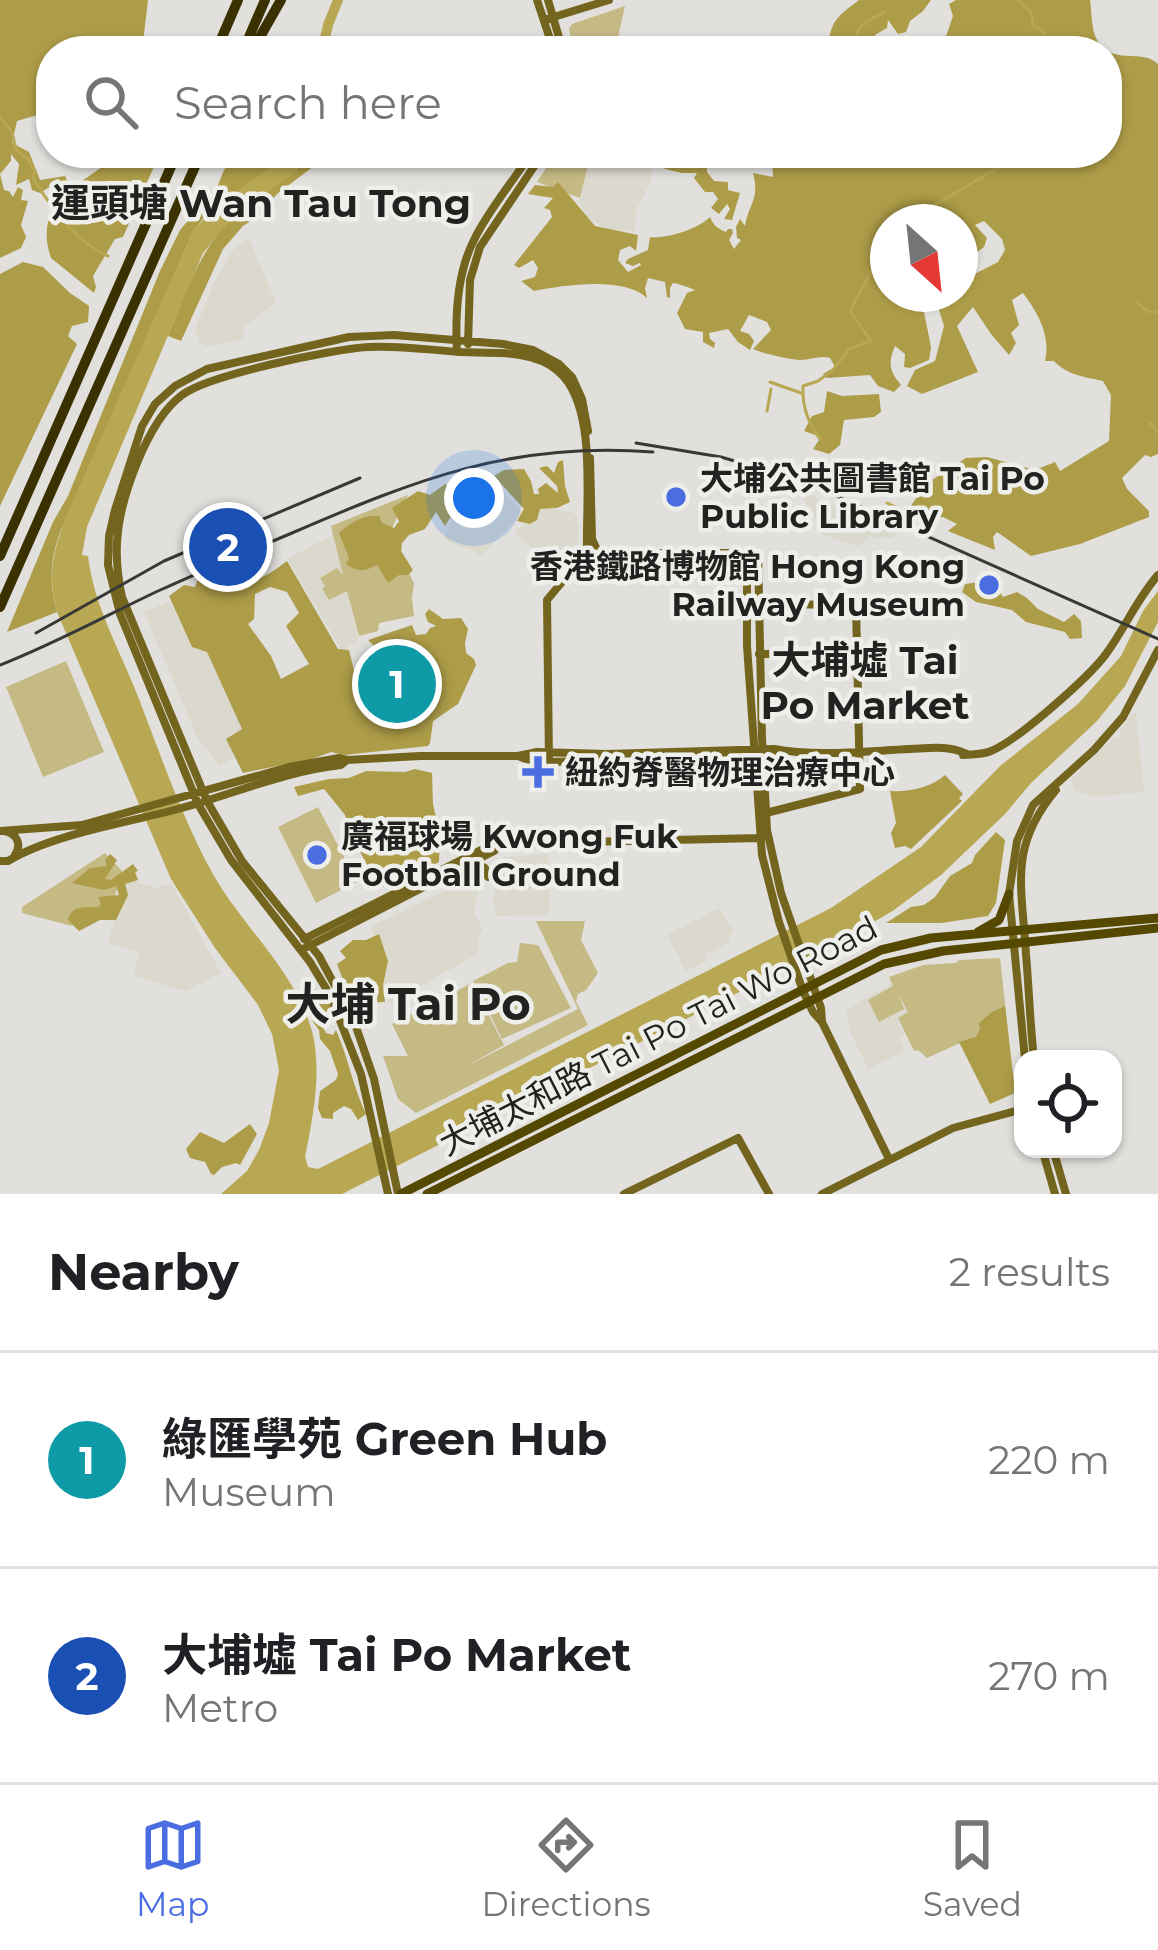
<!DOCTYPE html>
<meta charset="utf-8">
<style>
:root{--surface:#fff;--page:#f2f2f2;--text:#202124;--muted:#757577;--line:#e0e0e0;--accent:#4a6de1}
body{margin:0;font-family:Montserrat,"Noto Sans TC",sans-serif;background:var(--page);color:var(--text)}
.controls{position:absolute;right:36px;bottom:36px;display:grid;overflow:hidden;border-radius:24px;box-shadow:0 3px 9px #0004}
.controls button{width:108px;height:108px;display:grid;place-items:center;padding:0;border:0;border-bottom:3px solid var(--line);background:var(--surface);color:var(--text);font:60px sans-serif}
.compass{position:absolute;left:870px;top:204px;width:108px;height:108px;border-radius:50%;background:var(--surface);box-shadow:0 3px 9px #0004;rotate:153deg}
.you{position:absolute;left:474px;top:498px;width:42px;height:42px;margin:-30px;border:9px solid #fff;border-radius:50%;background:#1a73e8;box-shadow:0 0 0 18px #1a73e833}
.badge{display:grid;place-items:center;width:78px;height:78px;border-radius:50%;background:var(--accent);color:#fff;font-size:39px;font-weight:700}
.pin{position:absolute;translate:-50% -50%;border:6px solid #fff;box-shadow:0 3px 12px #0006}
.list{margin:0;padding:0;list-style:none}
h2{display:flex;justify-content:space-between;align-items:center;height:156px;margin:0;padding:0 48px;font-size:51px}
h2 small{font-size:39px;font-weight:400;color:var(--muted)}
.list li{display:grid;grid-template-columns:78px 1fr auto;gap:36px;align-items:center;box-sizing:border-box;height:216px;padding:0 48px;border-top:3px solid var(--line)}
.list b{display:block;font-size:45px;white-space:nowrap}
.list p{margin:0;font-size:39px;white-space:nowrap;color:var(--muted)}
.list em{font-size:39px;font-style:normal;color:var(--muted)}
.icon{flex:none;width:66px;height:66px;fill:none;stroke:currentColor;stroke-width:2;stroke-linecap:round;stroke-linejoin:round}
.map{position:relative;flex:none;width:1158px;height:1194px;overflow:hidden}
.search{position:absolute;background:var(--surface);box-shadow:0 3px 9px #0004;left:36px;right:36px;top:36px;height:132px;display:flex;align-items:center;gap:30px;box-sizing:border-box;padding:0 42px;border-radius:48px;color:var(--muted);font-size:45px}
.sheet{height:588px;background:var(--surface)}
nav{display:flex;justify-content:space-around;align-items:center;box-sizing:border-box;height:168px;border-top:3px solid var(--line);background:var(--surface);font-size:33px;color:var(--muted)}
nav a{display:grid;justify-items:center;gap:6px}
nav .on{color:var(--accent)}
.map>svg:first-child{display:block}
</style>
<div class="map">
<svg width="1158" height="1194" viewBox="0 0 1158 1194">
<rect width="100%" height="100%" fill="#e1e0dd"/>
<path fill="#dbd8cd" d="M591,153H655L651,181L636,211L635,231L608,230L588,219L579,202Z
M249,238L276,303L243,327L244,339L209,347L199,343L195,329L216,279L233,250Z
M488,476L523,512L480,557L474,551L450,543L445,537L462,484Z
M799,491L861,516L898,532L892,538L880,537L877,540L871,536L858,546L820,534L812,508L806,504Z
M552,509L573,512L577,517L579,539L568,565L560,573L515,533L536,511Z
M331,526L359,641L342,651L287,559L332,535Z
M170,601L192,647L207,652L242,730L238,756L220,766L198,739L144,612Z
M1136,713L1144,792L1094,797L1074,790L1071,779L1114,737L1118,739L1121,734L1118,731L1132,714Z
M548,854L550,915L496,916L493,896L502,869L503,857Z
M475,876L479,878L480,884L474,912L482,929L478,938V954L389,1003L371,969L375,937L370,927Z
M126,879L157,888L171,883L221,973L186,991L134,976L139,952L108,943Z
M719,908L734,930L729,938L730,942L705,955L707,961L686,971L667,935Z
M892,983L909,1012L896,1019L904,1034L899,1038L905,1051L868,1069L849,1029L847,1009Z"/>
<path fill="#c5b984" d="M625,6L615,51H574L569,29L572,24Z
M556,153H591L580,198L537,182Z
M408,495L389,534L414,583L412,598L414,616L379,623L378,631L359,636L347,591L329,600L322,589L325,586L320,578L337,568L343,575L331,526Z
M66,661L104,752L43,777L6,687Z
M318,807L357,882L316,903L278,827Z
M105,853L122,871L109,918L80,919L72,926L22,913V907Z
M536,921H585L581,940L598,973L586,990L578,994L576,1001L588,1025L416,1113L398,1099L383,1056H408L392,1024L472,983L504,1045L465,1067L578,1009Z
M520,943L538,945L571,1008L502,1039L473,981L508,963L517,962Z
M1000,958L1015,1093L960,1043L927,1058L918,1050L914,1051L898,1018L908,1012L898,993L904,1009L879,1022L868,1000L893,986L889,977L923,965L956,963L959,960Z"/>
<path fill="#ad9c48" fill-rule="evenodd" d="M0,0H148L142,51H51V107L41,114L17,121L12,143L29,152L40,180L65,176L69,185L63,190L51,186L40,193L32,190L29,179L16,185L19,164L11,154V161L0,174L4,190L9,191L13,197L18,187L23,190L21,200L28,201L21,225L26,237L21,248L0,258Z
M859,0H931L923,11L910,21L906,32L898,34L888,20L887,28L875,35L874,51L868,49L865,51H827C831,21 835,18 859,0Z
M956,0H1090C1092,13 1091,29 1097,40C1110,66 1143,48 1158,64V454L1151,457L1145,455L1122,478L1127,489L1149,511V517L1080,544L1031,556L997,532L993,537L995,550L948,531L957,524L943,517L932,519L910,507L926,484L966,458L987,457L1035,470L1055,462L1060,471L1109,441L1111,395L1103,381C1085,377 1067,375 1054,361H1045C1051,336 1038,313 1023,293L1012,300L1019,325L1011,333L1016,343L1009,355L991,334L973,307L957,326L978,372L922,394L907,386L915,370L935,361L944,326L934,294H960V279L963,280L998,262L1005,250L1002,239L984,221L975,225L987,238L984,247L967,259L960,222H888V247L884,255L888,270V294H913L914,304L924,312L931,347L929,360L910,368L904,367L905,354L895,346C888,362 889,371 901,385L894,392L878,386L870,375L827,378L823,374L835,367L830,358C818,355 812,360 800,360C792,360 761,353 753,349L771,330L767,322L749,315L740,331L749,334L754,341L750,350L738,342L728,329L709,333L710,339L715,343L714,348L703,342V332L685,329L677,313L687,293L695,290C693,289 677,283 673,283L670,288V298L667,297L665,282L648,278L645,288L647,298C624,276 564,285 534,291L521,281L535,277L538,268L533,260L519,268L514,265L552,217L550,210L544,208L553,198L528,194L535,185L553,187L558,182L595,226L638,235L636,251L630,246L620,250L618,260L628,272L641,265L640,263L633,266L625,263L628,259L648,250L650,237C667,239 698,229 710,217C713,225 718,229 726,232L728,229H732L733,233L729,240L734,249L741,240L737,238L736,227L740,219L745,226C749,203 760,199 753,173L773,177L772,153H1107V51H941L953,16L949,4Z
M122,153H160L123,237L115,239L93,276L96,287L94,293L51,258C31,200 84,183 122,153Z
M238,153H291L203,219L193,232L60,532C50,561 49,583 57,612L7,632L53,522L68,496L160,271L180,230L210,195H214L224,170Z
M312,153H325L314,166L277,194L257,217L243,226L223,249L181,341L168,336C186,292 201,245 238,213C262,192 292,179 312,153Z
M653,153H707V172L714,181L728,182V190L740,193L732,220L724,219L730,209L727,204L719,214L711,208L718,199L713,192H705L694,178L697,173H682L665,169L651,154Z
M23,262L43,267L70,293L89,306L88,322L72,326L68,336L77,344L0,506V274Z
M827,391L842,396L879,394L881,412L874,417L844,420L840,445L829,454L813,449L821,437L804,431L812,416L824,412Z
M563,460L565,486L570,502L557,508L540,509L537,520L530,524L517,521L524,509L494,476L504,470L524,469L531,481L534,494H539L538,489L546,483L558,493L557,486L539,468L547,466L554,473L558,462Z
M445,484L465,494L445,526L436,512L425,529L409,535L402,543L401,551L413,570L408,575H399L388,583L377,565C365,571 358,573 346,564L349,558L339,533C351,522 362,515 379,516L382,523L394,528L399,521L392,508L418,491L430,495Z
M287,561L338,649L349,650L357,683L386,715L432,674L419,663L403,675L368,640L412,625L416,635L426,634L430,628L436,626L428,622L425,614L429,609L443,619L461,618L468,629L465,643L466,653L474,659L476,665L458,704L433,721L430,743L428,746L344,755L331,752L312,759L243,773L226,739L242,729L207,652L192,647L169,596L184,585L195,587L198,579L205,576C241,586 257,585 287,561ZM270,587L287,592L299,613L286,626L309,664L281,679L271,656L248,624L254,619L255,594Z
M980,582L999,591L1003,597L1017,592L1027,598L1038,609L1064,622L1074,614L1081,621L1082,638L1070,639L1065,632L1026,622L1012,610L976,602L962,592L965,584Z
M415,769L432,773L433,804L440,834L439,862L387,888L378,885L359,850L345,815L324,789L298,796L294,787L329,779L349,778L366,771L405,772Z
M945,775L963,794L959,798L962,801L911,849L905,846L895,848L891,833L896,823L890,791C908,792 931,788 945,775Z
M996,832L1005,840L996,903L988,916L941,923H886L911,907L924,905L935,897L950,876L972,863L975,855Z
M110,854L117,860L105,879L111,880L133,864L138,871L135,872L138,880L125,884L128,895L116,920H100L79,931L68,920C72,904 85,908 98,907L101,904L98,897L119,895L116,886L104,890L72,883L90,868L107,866L105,860Z
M379,934L388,961L383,985L385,1002L352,1003L337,964L346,958L340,951L353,940H366Z
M307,984C321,990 334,1001 332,1017L326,1016L323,1027L326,1033L333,1035L336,1030C348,1057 353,1087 366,1114L358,1120L351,1109L344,1106L333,1113V1119L322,1118L318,1108L320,1091L336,1080L338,1074L330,1051L320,1039L319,1030L313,1022L302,987Z
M1005,1006L1015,1093L990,1104L959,1042L976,1037L980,1029L979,1023L992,1012Z
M250,1124L257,1134L240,1165L236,1163L222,1167L214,1175L211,1174L205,1162L190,1158L186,1149L200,1132L224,1143Z"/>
<path fill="#b8a753" d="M291,153H312L291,175L232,218L203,253L87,527L82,555L88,556C94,606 119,648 137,694C161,755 187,834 222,889C252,935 295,975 311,1028C323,1068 313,1117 305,1157L308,1167L318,1169L831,908L921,847L1000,766L1078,704L1121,656L1143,611L1158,591V622L1125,686L1097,721L1031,783L1005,814L941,875L894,910L857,932L342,1194H221L247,1171L259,1150L269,1123L279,1070L272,1034L258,1005L215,948L171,879L57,612C47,573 53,553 66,516L193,232C220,197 256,179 291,153Z"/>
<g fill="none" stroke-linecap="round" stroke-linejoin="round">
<path stroke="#b8a753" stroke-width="3" d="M1018,0L1031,12L1033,25L1043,31L1053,51
M857,51C853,25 863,24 884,12
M0,117L12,132L16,150L28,159L35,171L33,178C50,206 77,243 108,256
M906,222L1006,163
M1137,302L1147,311L1158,313
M770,382L801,393
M767,411L771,389
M1150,423L1158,432
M820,439C807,422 802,406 803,386L818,381L833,370L849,349L871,341L850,311L888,240
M887,503L903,510"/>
<path stroke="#b8a753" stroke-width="10" d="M322,51L328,25L338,0"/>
<path stroke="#73651e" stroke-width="8" d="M537,0L554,51
M548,0L563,51
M544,20L609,0
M468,344L470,280L480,247L543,153
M457,352C455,315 457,273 474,240C489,209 513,182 531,153
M590,458L592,539L597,550L603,555
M747,553V646L762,855L779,922L803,991L813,1012L822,1022L889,1159
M583,558L623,553H758L762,738L767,830L781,893L821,1008L822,1022
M759,604L856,605L860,789L766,813
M759,654L858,653
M963,755C973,754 982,755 991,751C1017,741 1089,677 1106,654C1125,628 1137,599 1158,575
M518,756C536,765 563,761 583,761C648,761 714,759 779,756L785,752
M0,831L82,825L289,767L339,758L347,760L420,756H518L537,752L607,754L774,749C817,757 866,751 910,749C931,748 948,745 967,754
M5,831C17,834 22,844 15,855
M0,861H8C53,834 126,823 178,809C231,795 285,771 341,765L347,760
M474,862L485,868L488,877
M304,939L493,844L760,838
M301,950L494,851L501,845
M1025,1059L1009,894L1017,841L1033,805L1094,750L1123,717L1158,650
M1034,1059C1030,1024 1029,989 1026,954C1022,886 1008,847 1056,790
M1042,1149L1055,1194
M1053,1149L1066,1194
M388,1194L361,1074L330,995L310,962L231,860L198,804L120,614L108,565L109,536L115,510L142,426L155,404L175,386L207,369L349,337L394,335L503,344L533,350L559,364L572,377L582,399L588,431
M398,1194L374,1079L354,1021L319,956L242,861L207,801L122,597C118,579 116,562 117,543C119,500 147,421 182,395C208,375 333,349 368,347C399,345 429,350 460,352C483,353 510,351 533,358C545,361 556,368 564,377C596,414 586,500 587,547L582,558L547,600L549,761
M624,1194L738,1138L769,1194
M822,1194L953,1128L1023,1109"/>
<path stroke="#554800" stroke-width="9" d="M978,932L999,920L1009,894
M401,1194L881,950L931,938L1158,918
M427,1194L884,964L943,951L1158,928"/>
<path stroke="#3b3100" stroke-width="10" d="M216,51L238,0
M243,51L265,0
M252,51L281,0
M0,556L177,153
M0,607L201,153"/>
<path stroke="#383837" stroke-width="3" d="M636,443L721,457L803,481L1158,639
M36,633L164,561L360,478
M0,665C54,644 105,616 158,591C202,571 247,552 292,533C417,479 514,441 653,452"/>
</g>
<g fill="#4a6de1" stroke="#eeeeea" stroke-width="4.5">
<circle cx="676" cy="497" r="12"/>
<circle cx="989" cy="585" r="12"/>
<path d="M532 754h12v12h12v12h-12v12h-12v-12h-12v-12h12z"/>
<circle cx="317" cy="855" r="12"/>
</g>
<g text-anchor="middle" stroke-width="9" stroke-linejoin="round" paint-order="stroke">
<g font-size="33" font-weight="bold" fill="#222221" stroke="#eeeeea" text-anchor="start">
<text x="700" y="490">大埔公共圖書館 Tai Po<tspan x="700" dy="38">Public Library</tspan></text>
<text x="965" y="578" text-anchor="end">香港鐵路博物館 Hong Kong<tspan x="965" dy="38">Railway Museum</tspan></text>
<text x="565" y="784">紐約脊醫物理治療中心</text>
<text x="341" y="848">廣福球場 Kwong Fuk<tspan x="341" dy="38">Football Ground</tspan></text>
</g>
<g font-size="33" fill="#222221" stroke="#eeeeea">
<text transform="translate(658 1035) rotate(-27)" y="12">大埔太和路 Tai Po Tai Wo Road</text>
</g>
<g font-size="39" font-weight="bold" fill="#222221" stroke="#eeeeea">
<text x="261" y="217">運頭塘 Wan Tau Tong</text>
<text x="865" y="674">大埔墟 Tai<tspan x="865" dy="45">Po Market</tspan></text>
</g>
<g font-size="45" font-weight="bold" fill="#222221" stroke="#eeeeea">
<text x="408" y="1020">大埔 Tai Po</text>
</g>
</g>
</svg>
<div class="controls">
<button><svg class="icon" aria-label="locate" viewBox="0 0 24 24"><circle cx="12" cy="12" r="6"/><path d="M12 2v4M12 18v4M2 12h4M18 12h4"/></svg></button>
</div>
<svg class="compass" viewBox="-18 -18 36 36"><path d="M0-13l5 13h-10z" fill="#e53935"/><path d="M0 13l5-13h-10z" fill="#757577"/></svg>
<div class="you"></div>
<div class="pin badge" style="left:397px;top:684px;background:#0f9aa8">1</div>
<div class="pin badge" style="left:228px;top:547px;background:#1a4fb4">2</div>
<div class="search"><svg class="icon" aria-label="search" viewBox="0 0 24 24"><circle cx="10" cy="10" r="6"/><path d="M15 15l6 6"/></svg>Search here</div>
</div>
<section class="sheet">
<h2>Nearby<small>2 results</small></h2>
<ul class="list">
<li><span class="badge" style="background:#0f9aa8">1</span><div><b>綠匯學苑 Green Hub</b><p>Museum</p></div><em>220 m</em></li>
<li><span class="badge" style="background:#1a4fb4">2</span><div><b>大埔墟 Tai Po Market</b><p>Metro</p></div><em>270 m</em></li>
</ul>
</section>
<nav>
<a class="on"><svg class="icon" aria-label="map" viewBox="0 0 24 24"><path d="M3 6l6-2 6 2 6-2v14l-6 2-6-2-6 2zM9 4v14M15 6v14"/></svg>Map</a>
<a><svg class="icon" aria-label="directions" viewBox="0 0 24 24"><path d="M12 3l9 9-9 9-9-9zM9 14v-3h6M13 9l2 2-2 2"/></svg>Directions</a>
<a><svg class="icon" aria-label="saved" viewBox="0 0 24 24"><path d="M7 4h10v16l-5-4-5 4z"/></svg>Saved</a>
</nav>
